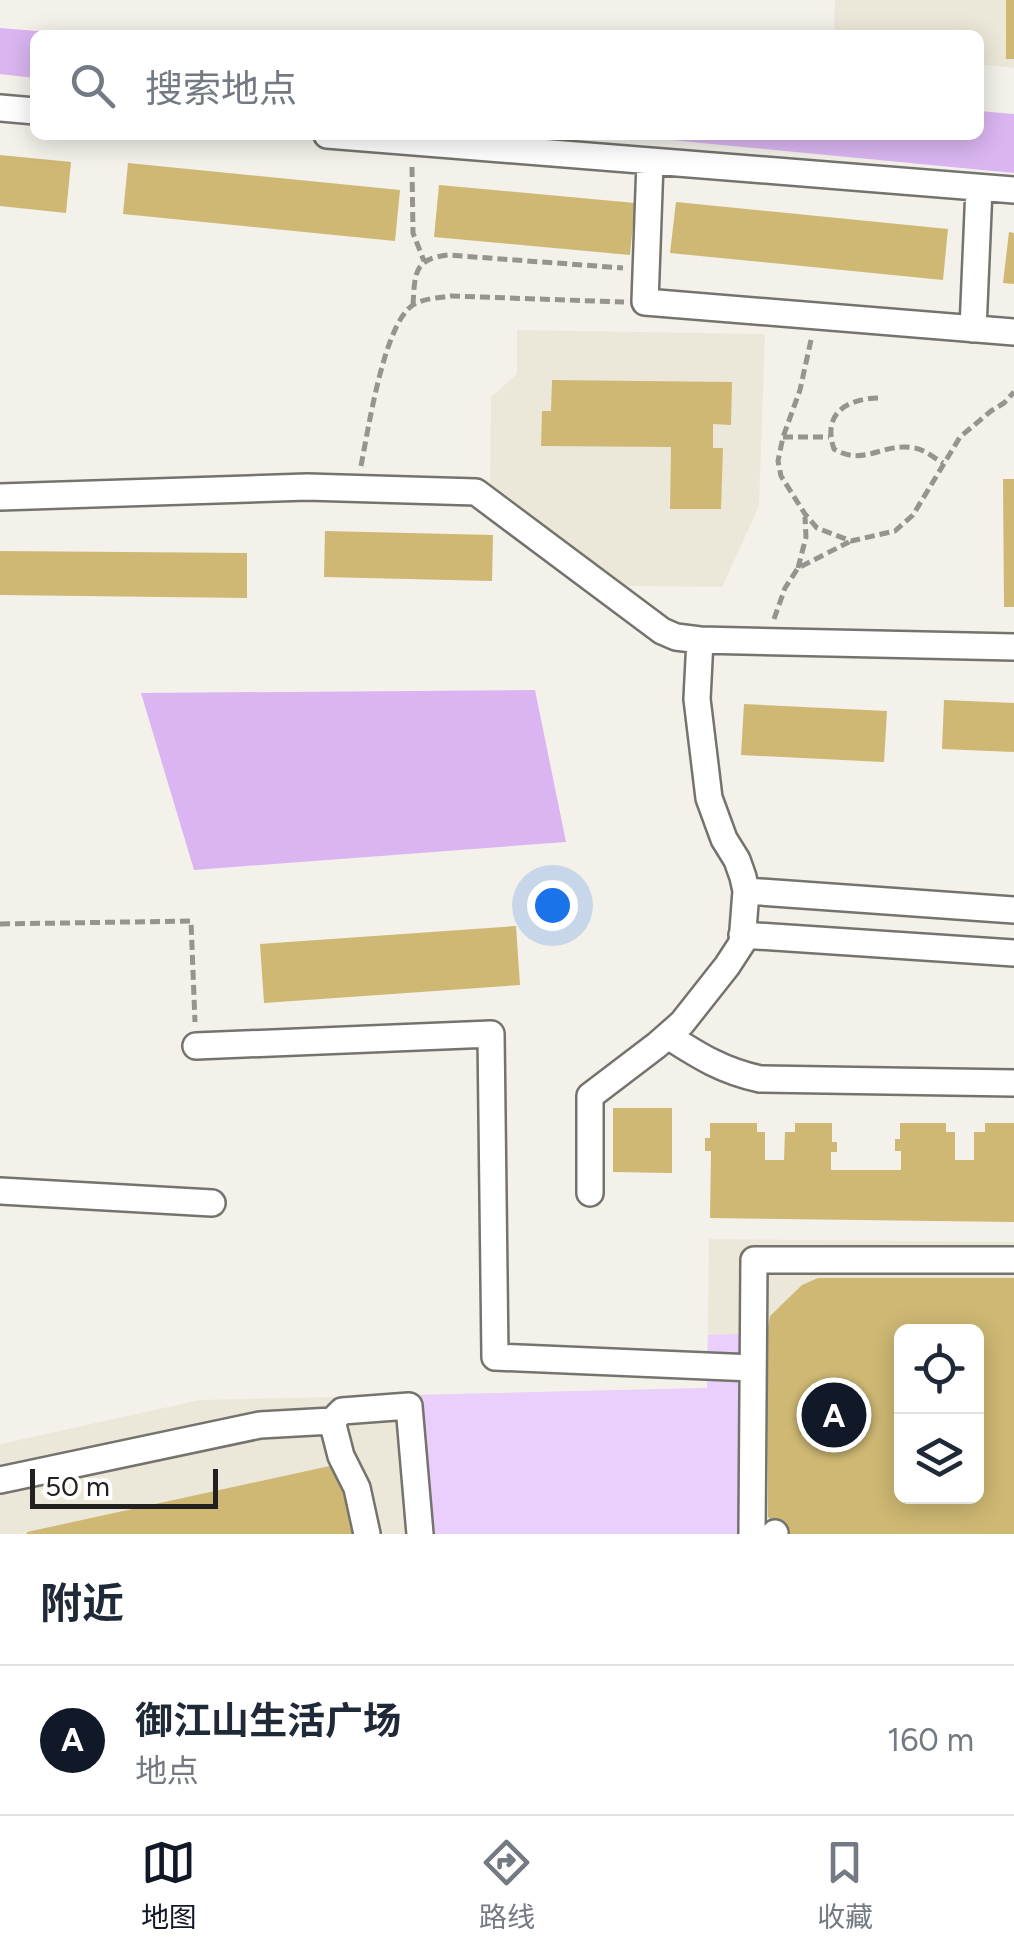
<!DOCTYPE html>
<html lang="zh">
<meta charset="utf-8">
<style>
:root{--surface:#fff;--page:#f6f6f7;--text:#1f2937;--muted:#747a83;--line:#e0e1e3;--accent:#111827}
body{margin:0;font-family:Figtree,"Noto Sans SC",sans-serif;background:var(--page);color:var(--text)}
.controls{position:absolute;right:30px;bottom:30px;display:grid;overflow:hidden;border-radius:15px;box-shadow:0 5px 25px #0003}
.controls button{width:90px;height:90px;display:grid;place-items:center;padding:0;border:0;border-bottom:2px solid var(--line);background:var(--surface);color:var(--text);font:50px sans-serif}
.scale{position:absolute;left:30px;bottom:25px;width:188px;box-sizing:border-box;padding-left:10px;border:5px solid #22211f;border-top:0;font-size:28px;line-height:35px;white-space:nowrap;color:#22211f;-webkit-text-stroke:8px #fff;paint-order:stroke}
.you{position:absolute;left:552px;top:905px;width:35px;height:35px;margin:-25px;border:8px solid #fff;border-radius:50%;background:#1a73e8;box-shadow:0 0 0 15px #1a73e833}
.badge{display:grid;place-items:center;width:65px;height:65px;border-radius:50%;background:var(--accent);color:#fff;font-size:32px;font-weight:700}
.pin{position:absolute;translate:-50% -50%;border:5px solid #fff;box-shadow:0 2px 10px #0006}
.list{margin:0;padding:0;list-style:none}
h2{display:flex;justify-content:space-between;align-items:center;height:130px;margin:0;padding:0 40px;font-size:42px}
h2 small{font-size:32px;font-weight:400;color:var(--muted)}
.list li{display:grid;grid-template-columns:65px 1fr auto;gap:30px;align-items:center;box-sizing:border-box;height:150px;padding:0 40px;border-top:2px solid var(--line)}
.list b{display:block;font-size:38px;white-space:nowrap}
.list p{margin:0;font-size:32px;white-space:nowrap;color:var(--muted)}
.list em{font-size:32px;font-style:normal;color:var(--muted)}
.icon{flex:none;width:55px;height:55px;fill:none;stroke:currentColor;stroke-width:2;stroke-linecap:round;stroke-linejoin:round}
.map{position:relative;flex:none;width:1014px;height:1534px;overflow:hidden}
.search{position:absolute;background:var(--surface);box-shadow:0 5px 25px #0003;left:30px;right:30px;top:30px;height:110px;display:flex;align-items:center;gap:25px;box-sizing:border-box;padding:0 35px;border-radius:15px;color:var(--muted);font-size:38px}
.sheet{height:280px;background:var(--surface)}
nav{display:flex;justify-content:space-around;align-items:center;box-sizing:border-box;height:140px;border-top:2px solid var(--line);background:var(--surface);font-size:28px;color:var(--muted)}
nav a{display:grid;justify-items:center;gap:5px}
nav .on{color:var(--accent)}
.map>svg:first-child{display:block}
</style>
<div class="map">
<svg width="1014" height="1534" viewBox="0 0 1014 1534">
<rect width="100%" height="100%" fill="#f3f1ea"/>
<path fill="#ece8d9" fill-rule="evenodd" d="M835,0H1014V68L979,64V35H834Z
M517,330L765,334L759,506L722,587L625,586L490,486L491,397L517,374Z
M709,1239L1014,1242V1534H0V1444L200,1400L707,1388ZM902,1332H976V1496H902Z"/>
<path fill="#eacefb" d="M742,1334L741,1534H430L417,1395L707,1388L708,1335Z"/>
<path fill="#dab5f1" d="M0,28L86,35H35V78L0,74Z
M979,111L1014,114V173L619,135H979Z
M535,690L566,842L194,870L141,693Z"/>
<path fill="#ceb873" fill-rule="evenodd" d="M1006,0H1014V59H1006Z
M0,155L71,162L66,213L0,206Z
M128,163L400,190L395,241L123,214Z
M439,185L635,203L630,255L434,237Z
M676,202L948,229L943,280L670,253Z
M1009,232L1014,233V284L1003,283Z
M552,380L732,382L731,425L713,424V448H723L721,509H670L671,447L541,446L542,411H551Z
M1003,479H1014V607H1004Z
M325,531L493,535L492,581L324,577Z
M0,551L247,553V598L0,595Z
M944,700L1014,703V752L942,749Z
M744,704L887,711L884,762L741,755Z
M516,926L520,985L264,1003L260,944Z
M613,1108H672V1173L613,1172Z
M710,1123H757V1132H765V1160H784L785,1132H795V1123H832V1142H837V1152H831V1170H901V1151H895V1139H900V1123H946V1132H955V1160H974V1132H985V1123H1014V1222L710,1218L711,1151H705V1138H710Z
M818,1278H1014V1534H790L768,1517L767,1334L770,1316L802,1285ZM902,1332H976V1496H902Z
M339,1464L354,1534H27V1532Z"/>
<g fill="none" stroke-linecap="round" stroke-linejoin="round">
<g stroke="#75736d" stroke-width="30">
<path id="minor" d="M0,108L35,111
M327,135L1014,190
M650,162L645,302L1014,332
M973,329L979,188
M0,497L307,487L476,492L662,631L676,637L700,640L1014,647
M746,891L1014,910
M742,935L1014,953
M668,1036C699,1056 723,1071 760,1079L1014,1083
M196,1046L491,1034L495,1357L753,1368
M0,1191L212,1203
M590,1193V1096L657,1045L682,1023L727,966L742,943L746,891L743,877L737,860L724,839L709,798L697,699L700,640
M332,1421L341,1456L357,1488L367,1534
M0,1480L260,1425L332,1421L342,1411L409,1406L420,1534
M752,1534L754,1260H1014
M774,1534L775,1533"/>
</g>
<path stroke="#95948f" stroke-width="5" stroke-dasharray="10 5" stroke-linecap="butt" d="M412,167L413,233L424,261
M413,305C415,274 413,259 448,255L623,268
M811,340L800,390L783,437L778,461L781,476L805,514L817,528L851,541L895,531L913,515L960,437L991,411L1004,403L1014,392
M878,398C846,399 822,414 834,449C864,467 883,442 914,448C924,449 934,458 943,463
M783,437H829
M361,466C368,431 384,323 413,305C424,298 439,298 451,296L624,302
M798,568L806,537L805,517
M774,619L785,588L798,568L849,542
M0,924L191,921L195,1022"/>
<use href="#minor" stroke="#fff" stroke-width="25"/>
</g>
</svg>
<div class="controls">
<button><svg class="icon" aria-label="locate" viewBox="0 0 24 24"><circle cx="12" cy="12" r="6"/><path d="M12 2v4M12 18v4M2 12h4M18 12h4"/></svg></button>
<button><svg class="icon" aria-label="layers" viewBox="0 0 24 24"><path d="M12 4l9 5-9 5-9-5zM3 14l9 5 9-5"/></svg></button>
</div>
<div class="scale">50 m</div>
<div class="you"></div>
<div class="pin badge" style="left:834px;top:1415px">A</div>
<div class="search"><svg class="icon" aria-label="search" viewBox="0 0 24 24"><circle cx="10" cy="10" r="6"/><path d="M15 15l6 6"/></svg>搜索地点</div>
</div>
<section class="sheet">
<h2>附近<small></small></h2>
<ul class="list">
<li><span class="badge">A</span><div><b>御江山生活广场</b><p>地点</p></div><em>160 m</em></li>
</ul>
</section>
<nav>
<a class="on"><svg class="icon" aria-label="map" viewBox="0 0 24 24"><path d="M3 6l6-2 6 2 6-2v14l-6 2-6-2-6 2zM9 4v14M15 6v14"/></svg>地图</a>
<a><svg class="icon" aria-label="directions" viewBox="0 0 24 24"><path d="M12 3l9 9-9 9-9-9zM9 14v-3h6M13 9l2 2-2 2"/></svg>路线</a>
<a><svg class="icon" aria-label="saved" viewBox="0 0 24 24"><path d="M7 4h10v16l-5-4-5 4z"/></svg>收藏</a>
</nav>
